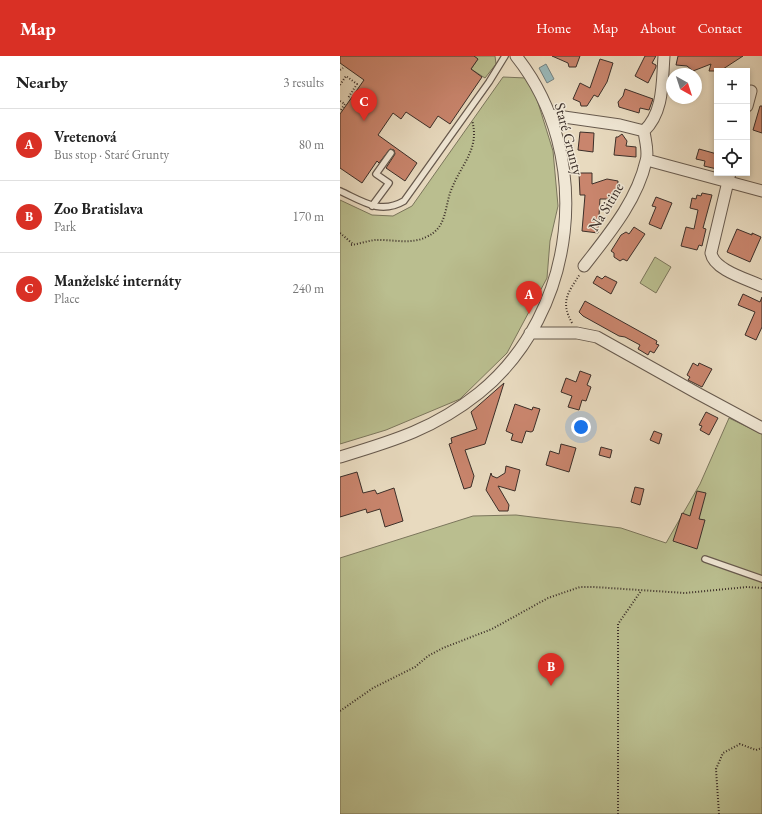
<!DOCTYPE html>
<meta charset="utf-8">
<style>
:root{--surface:#fff;--page:#f6f6f6;--text:#222;--muted:#767676;--line:#e0e0e0;--accent:#d93025}
body{margin:0;font-family:"EB Garamond",serif;background:var(--page);color:var(--text)}
.controls{position:absolute;right:12px;top:12px;display:grid;overflow:hidden;border-radius:0px;box-shadow:0 2px 6px #0003}
.controls button{width:36px;height:36px;display:grid;place-items:center;padding:0;border:0;border-bottom:1px solid var(--line);background:var(--surface);color:var(--text);font:20px sans-serif}
.compass{position:absolute;left:326px;top:12px;width:36px;height:36px;border-radius:50%;background:var(--surface);box-shadow:0 2px 6px #0003;rotate:141deg}
.you{position:absolute;left:241px;top:371px;width:14px;height:14px;margin:-10px;border:3px solid #fff;border-radius:50%;background:#1a73e8;box-shadow:0 0 0 6px #1a73e833}
.badge{display:grid;place-items:center;width:26px;height:26px;border-radius:50%;background:var(--accent);color:#fff;font-size:13px;font-weight:700}
.pin{position:absolute;translate:-50% -33px;filter:drop-shadow(0 1px 2px #0008)}
.pin::after{content:'';position:absolute;top:21px;width:14px;height:12px;background:inherit;clip-path:polygon(0 0,100% 0,50% 100%)}
.list{margin:0;padding:0;list-style:none}
h2{display:flex;justify-content:space-between;align-items:center;height:52px;margin:0;padding:0 16px;font-size:17px}
h2 small{font-size:13px;font-weight:400;color:var(--muted)}
.list li{display:grid;grid-template-columns:26px 1fr auto;gap:12px;align-items:center;box-sizing:border-box;height:72px;padding:0 16px;border-top:1px solid var(--line)}
.list b{display:block;font-size:15px;white-space:nowrap}
.list p{margin:0;font-size:13px;white-space:nowrap;color:var(--muted)}
.list em{font-size:13px;font-style:normal;color:var(--muted)}
.icon{flex:none;width:22px;height:22px;fill:none;stroke:currentColor;stroke-width:2;stroke-linecap:round;stroke-linejoin:round}
.map{position:relative;flex:none;width:422px;height:758px;overflow:hidden}
header{display:flex;align-items:center;gap:24px;box-sizing:border-box;height:56px;padding:0 20px;background:var(--accent);color:#fff}
header strong{font-size:19px}
nav{display:flex;gap:22px;margin-inline-start:auto;font-size:14px}
main{display:flex}
aside{flex:1;background:var(--surface)}
.map>svg:first-child{display:block}
</style>
<header>
<strong>Map</strong>
<nav><a>Home</a><a>Map</a><a>About</a><a>Contact</a></nav>
</header>
<main>
<aside>
<h2>Nearby<small>3 results</small></h2>
<ul class="list">
<li><span class="badge">A</span><div><b>Vretenová</b><p>Bus stop · Staré Grunty</p></div><em>80 m</em></li>
<li><span class="badge">B</span><div><b>Zoo Bratislava</b><p>Park</p></div><em>170 m</em></li>
<li><span class="badge">C</span><div><b>Manželské internáty</b><p>Place</p></div><em>240 m</em></li>
</ul>
</aside>
<div class="map">
<svg width="422" height="758" viewBox="0 0 422 758">
<rect width="100%" height="100%" fill="#e8dabf"/>
<filter id="stains"><feTurbulence type="fractalNoise" baseFrequency=".005" numOctaves="4"/><feColorMatrix values="0 0 0 0 .2 0 0 0 0 .09 0 0 0 0 .02 0 0 0 .5 -.17"/></filter>
<radialGradient id="worn" r=".72"><stop offset=".6" stop-color="#630" stop-opacity="0"/><stop offset="1" stop-color="#630" stop-opacity=".3"/></radialGradient>
<path fill="#babe8f" stroke="#7b765c" d="M134,0H155L156,8L145,22L131,13L138,3Z
M163,21L186,22L195,37L213,95L218,150L210,185L207,222L167,297L120,343L46,374L0,388V144L32,159L53,160L72,150Z
M315,201L331,211L316,237L300,227Z
M389,362L422,378V758H0V502L133,460L176,459L281,472L326,487L360,428Z"/>
<path fill="#99b8ba" stroke="#748180" d="M206,8L214,23L207,27L199,12Z"/>
<path fill="#c9856d" stroke="#3c2f29" d="M0,0H134L138,3L131,13L142,21L110,68L98,60L90,72L66,56L61,63L53,57L38,79L77,107L65,125L46,112L55,98L54,94L50,93L39,107L37,105L22,127L0,112V58L24,24L0,7Z
M212,0H240L236,11H229L228,7Z
M305,0H316L312,7L316,9V11L308,27L295,20Z
M338,0H403L380,15H369L371,8L353,15L347,10L336,9Z
M260,3L273,7L267,26L258,41L254,39L247,50H241L240,46L233,43L240,27L250,32Z
M285,33L313,43L309,54L300,52L299,57L279,51L278,46L283,40Z
M420,50H422V77L413,74Z
M240,76L254,77L253,96L238,94Z
M282,78L287,85L286,90L296,91V101L274,99L276,81H278Z
M359,93L377,98V113L364,110L365,105L356,103Z
M239,117H252V128L267,123L278,125L277,139H269V143H260L258,177L242,175L245,139H240Z
M362,137L372,139L363,172L366,173L362,190L359,189L357,194L341,190L346,171L354,173L358,154L350,152L352,142L356,143L357,139L361,140Z
M316,141L332,147L321,173L309,168L316,151L312,150Z
M294,171L305,178L287,205L283,203L280,205L274,201V197L271,195L281,179L286,176L289,178Z
M397,173L412,179V177L421,181L410,206L387,196Z
M257,220L262,223L265,220L277,226L271,238L253,227Z
M403,238L420,246L422,241V271L416,284L405,279L415,256L398,249Z
M245,245L317,285L316,288L319,289L314,297L310,295L308,299L298,293L300,289L285,281L279,280L243,260L239,256Z
M353,307L358,310L359,307L372,313L362,331L348,324L350,321L347,319Z
M240,315L251,319L247,329L251,331L246,345L242,344L239,354L228,351L232,340L221,336L226,322L236,326Z
M164,327L145,388L125,394L134,420L131,431L124,433L109,388L112,387L111,382L137,373L131,356Z
M175,348L192,354L193,351L200,353L193,375L191,376L186,375L182,387L171,384L173,378L166,375Z
M366,356L378,362L369,379L360,374L362,370L359,369Z
M314,375L322,378L319,388L310,384Z
M221,388L236,392L229,416L206,409L210,395L219,398Z
M261,391L272,394L270,402L259,399Z
M166,410L180,414L175,435L158,430L169,449L168,455H159L146,434L151,417L152,420L157,422L165,417Z
M17,416L23,437L35,434L37,438L54,432L63,465L45,471L40,453L27,457L26,453L0,461V421Z
M295,431L304,433L300,449L291,446Z
M357,435L366,437L359,463L365,464L357,493L333,485L342,457L350,460Z"/>
<g fill="none" stroke-linecap="round" stroke-linejoin="round">
<g stroke="#675a4e" stroke-width="8">
<path id="service" d="M0,135C22,145 40,159 64,145L149,26L165,0
M32,150L49,127L36,118L51,97
M365,503L422,523"/>
</g>
<g stroke="#675a4e" stroke-width="13">
<path id="minor" d="M407,50L411,35
M210,59L280,69L304,75
M307,104L422,135
M390,117L371,197C374,214 407,223 422,230
M244,210C268,179 297,145 306,105C309,96 305,84 304,75C324,56 322,26 324,0
M190,277H237L257,281L357,337L422,372
M0,401C53,385 94,373 139,337C238,257 255,99 176,0"/>
</g>
<path stroke="#3c2f29" stroke-width="2" stroke-dasharray="1 2" stroke-linecap="butt" d="M0,14L3,12
M0,29L6,20L17,28L8,42
M0,45L5,48L0,55
M0,177L13,188
M11,189C19,188 27,185 35,184C51,183 71,189 86,181C108,172 104,150 112,132C122,107 140,93 132,64
M232,267C220,245 228,237 240,218
M0,655L33,632L75,611L88,600L103,592L152,573L208,542L240,531H254L345,537L407,531L422,532
M278,758V568L301,535
M379,758L376,713L383,697L400,688L416,694L422,692"/>
<use href="#service" stroke="#f0e7d5" stroke-width="5.5"/>
<use href="#minor" stroke="#f0e7d5" stroke-width="11"/>
</g>
<g text-anchor="middle" stroke-width="3" stroke-linejoin="round" paint-order="stroke">
<g font-size="15" fill="#3c2f29" stroke="#f0e7d5">
<text transform="translate(229 83) rotate(75)" y="5">Staré Grunty</text>
<text transform="translate(266 151) rotate(-59)" y="5">Na Sitine</text>
</g>
</g>
<rect width="100%" height="100%" filter="url(#stains)"/>
<rect width="100%" height="100%" fill="url(#worn)"/>
</svg>
<div class="controls">
<button>+</button>
<button>−</button>
<button><svg class="icon" aria-label="locate" viewBox="0 0 24 24"><circle cx="12" cy="12" r="6"/><path d="M12 2v4M12 18v4M2 12h4M18 12h4"/></svg></button>
</div>
<svg class="compass" viewBox="-18 -18 36 36"><path d="M0-13l5 13h-10z" fill="#e53935"/><path d="M0 13l5-13h-10z" fill="#767676"/></svg>
<div class="you"></div>
<div class="pin badge" style="left:189px;top:258px">A</div>
<div class="pin badge" style="left:211px;top:630px">B</div>
<div class="pin badge" style="left:24px;top:65px">C</div>
</div>
</main>
